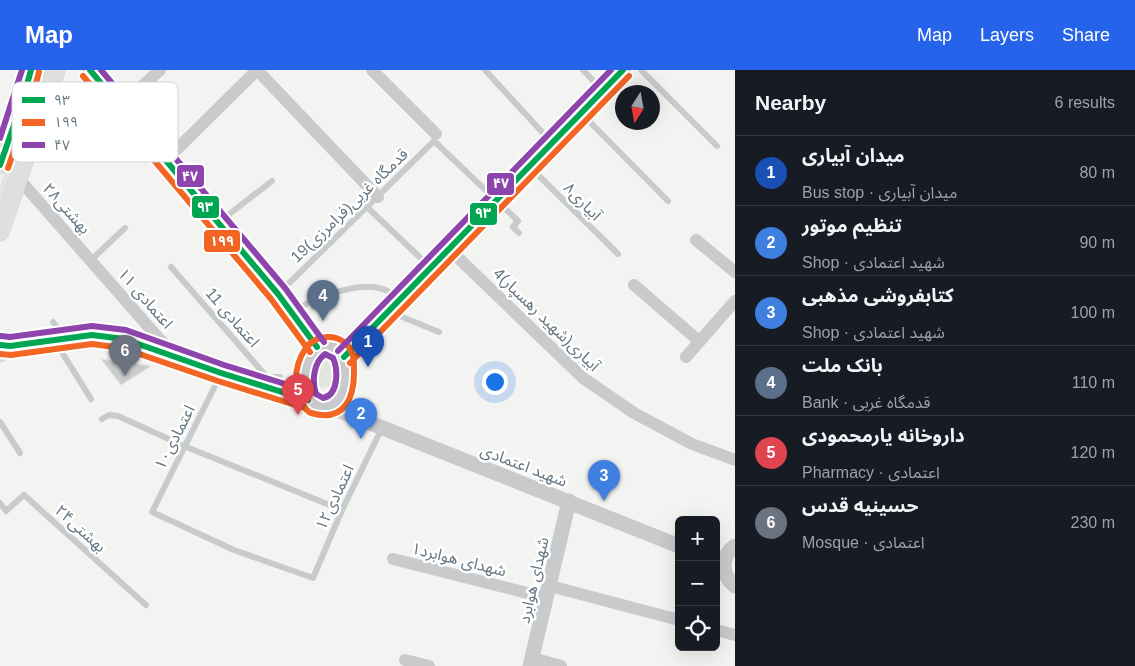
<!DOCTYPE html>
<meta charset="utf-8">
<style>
:root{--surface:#171b24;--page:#20242c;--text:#f1f3f6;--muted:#9ea1a6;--line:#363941;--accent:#2563eb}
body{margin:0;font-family:Helvetica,"Noto Sans Arabic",sans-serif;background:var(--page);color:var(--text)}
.controls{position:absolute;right:15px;bottom:15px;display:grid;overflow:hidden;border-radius:8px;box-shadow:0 5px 20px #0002}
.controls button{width:45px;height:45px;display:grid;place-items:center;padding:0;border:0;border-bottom:1px solid var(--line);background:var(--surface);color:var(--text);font:25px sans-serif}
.compass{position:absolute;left:615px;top:15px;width:45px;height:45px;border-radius:50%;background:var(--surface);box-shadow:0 5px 20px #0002;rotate:191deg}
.you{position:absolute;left:494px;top:311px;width:18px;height:18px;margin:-12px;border:4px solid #fff;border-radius:50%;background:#1a73e8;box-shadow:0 0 0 8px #1a73e833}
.badge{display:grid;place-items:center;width:32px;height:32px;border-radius:50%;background:var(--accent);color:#fff;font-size:16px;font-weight:700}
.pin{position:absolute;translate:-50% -41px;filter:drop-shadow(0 1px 2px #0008)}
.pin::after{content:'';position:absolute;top:26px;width:18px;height:15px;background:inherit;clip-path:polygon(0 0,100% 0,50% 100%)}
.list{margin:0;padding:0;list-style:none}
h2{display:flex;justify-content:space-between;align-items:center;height:65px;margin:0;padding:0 20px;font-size:21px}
h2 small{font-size:16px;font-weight:400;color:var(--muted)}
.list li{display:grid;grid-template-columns:32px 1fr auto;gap:15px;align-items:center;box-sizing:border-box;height:70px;padding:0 20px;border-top:1px solid var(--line)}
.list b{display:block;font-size:19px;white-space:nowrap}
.list p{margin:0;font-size:16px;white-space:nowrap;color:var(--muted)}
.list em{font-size:16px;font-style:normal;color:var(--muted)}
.icon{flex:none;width:28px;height:28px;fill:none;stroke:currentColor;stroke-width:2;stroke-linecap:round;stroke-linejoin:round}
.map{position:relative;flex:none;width:735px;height:596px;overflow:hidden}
header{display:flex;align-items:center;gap:30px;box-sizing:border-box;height:70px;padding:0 25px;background:var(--accent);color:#fff}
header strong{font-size:24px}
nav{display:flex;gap:28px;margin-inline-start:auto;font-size:18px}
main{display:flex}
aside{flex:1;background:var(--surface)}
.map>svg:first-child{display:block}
</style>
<header>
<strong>Map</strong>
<nav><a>Map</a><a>Layers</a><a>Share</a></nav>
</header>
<main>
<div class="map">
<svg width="735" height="596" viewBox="0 0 735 596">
<rect width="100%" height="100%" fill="#f3f3f1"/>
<path fill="#e2e6df" d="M39,0H47L0,138V116Z
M325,282L332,284C338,294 335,306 330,316L322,319L313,312V299L318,286Z"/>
<path fill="#cbcccc" stroke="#e2e2e1" d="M101,289L151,296L121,315Z"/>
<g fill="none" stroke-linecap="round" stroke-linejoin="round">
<g stroke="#d0d1d2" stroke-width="19">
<path id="secondary" d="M0,95L23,29L31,0
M0,162L56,0
M0,283L10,276"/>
</g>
<path stroke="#c8cacb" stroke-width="6" d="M485,0L552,73
M583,0L603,21
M641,0L717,76
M581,43L668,131
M434,71L518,151L513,157L519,163
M530,97L618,184
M368,138L430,197
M219,152L272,111
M91,190L125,158
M171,197L267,307L269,317
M278,224L434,71L436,64
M390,242L439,262
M294,244C298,241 302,237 306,234C324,224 363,212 382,219C389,220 394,225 399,229
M53,252L65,267
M55,271L91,329
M221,304L152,442L234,480L313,508L342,440L382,358
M267,307H280
M102,349L109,345L118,346L184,376L342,440
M0,352L20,383
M0,433L6,441L24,425L146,535"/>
<path stroke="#c8cacb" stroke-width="12" d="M257,0L378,127
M372,0L436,64
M120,36L160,0
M166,90L257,0
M19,109L176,288
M696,170L735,202
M449,179L583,308L634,343L692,374L735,390
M634,215L699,271
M686,287L735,231
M393,489L547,528
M550,516L679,550
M716,560L735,565
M532,588L561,596
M405,590L429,596"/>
<path stroke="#c8cacb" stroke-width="15" d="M90,0L278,224L317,277
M0,275L10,276L92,265L124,269L221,303L308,330
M324,275C330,276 336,277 341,282C353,295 343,348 317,337C314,335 310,333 308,330C301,320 307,290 314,281C316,277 320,276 324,275Z
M344,287L623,0
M330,337L679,476
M735,476C720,487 721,505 735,516
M530,596L569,431"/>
<use href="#secondary" stroke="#dedfdf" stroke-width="18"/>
<g stroke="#fff" stroke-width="10">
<path id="bus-1" d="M90,0L278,224L317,277
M0,95L23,29L31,0
M0,275L10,276L92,265L124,269L221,303L308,330
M344,287L623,0"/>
</g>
<g stroke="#fff" stroke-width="10">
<path id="bus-2" d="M83,6L271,229L310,282
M8,98L31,32L39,2
M0,284L11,285L92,274L122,278L218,311L305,338
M350,293L629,6
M309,342C291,327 293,296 306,278C317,262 344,263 352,283C354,288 354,293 354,298C355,327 345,353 311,343"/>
</g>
<g stroke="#fff" stroke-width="10">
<path id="bus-3" d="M101,0L285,218L324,272
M0,68L22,0
M1,266L10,267L92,256L126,260L224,295L311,322
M338,281L611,0
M325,284L333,288C338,299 339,325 323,328L316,324C312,312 313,293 325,284Z"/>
</g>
<use href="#bus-1" stroke="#00a651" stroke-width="6"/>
<use href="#bus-2" stroke="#f26522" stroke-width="6"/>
<use href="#bus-3" stroke="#8e44ad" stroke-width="6"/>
</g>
<g text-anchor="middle" stroke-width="5" stroke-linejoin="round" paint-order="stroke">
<g font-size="16" fill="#637681" stroke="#fff">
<text transform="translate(583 131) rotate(45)" y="6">آبیاری۸</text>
<text transform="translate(349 135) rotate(-44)" y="6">19قدمگاه غربی(فرامرزی)</text>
<text transform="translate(67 138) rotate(48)" y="6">۲۸بهشتی</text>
<text transform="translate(146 228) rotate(49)" y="6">۱۱ اعتمادی</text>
<text transform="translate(233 247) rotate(49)" y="6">11 اعتمادی</text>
<text transform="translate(547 249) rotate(44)" y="6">4آبیاری(شهید رهسپار)</text>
<text transform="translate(174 367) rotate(-63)" y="6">اعتمادی۱۰</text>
<text transform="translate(524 395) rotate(21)" y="6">شهید اعتمادی</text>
<text transform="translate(334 427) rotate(-65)" y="6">اعتمادی۱۲</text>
<text transform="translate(81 458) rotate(42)" y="6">۲۴بهشتی</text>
<text transform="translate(459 489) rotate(14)" y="6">شهدای هوابرد۱</text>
<text transform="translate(533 510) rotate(-77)" y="6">شهدای هوابرد</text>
</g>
</g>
<rect x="12" y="12" width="166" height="80" rx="8" fill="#fff" stroke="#d0d6d9" stroke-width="1"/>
<rect x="22" y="27" width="23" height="6" fill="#00a651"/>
<rect x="22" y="49" width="23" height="7" fill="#f26522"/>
<rect x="22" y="72" width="23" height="6" fill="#8e44ad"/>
<g font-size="14" fill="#637681">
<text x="54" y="35">۹۳</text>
<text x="54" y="57">۱۹۹</text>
<text x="54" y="80">۴۷</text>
</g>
<g stroke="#fff" stroke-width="2">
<rect x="176" y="94" width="29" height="24" rx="5" fill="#8e44ad"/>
<rect x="486" y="102" width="29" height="24" rx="5" fill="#8e44ad"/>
<rect x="191" y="125" width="29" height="24" rx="5" fill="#00a651"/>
<rect x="469" y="132" width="29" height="24" rx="5" fill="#00a651"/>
<rect x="203" y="159" width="38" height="24" rx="5" fill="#f26522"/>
</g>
<g font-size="14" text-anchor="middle" font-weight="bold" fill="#fff">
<text x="190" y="111">۴۷</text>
<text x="501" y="118">۴۷</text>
<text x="205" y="142">۹۳</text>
<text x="483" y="148">۹۳</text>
<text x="222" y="176">۱۹۹</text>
</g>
</svg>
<div class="controls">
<button>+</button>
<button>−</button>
<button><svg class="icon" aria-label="locate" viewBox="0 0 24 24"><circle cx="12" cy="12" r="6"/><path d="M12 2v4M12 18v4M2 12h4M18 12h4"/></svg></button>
</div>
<svg class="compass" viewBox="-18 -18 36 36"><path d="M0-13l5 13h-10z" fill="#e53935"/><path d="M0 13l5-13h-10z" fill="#9ea1a6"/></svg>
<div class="you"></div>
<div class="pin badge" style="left:368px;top:297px;background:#1a4fb4">1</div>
<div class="pin badge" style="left:361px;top:369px;background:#3f7fe0">2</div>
<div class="pin badge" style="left:604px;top:431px;background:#3f7fe0">3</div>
<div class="pin badge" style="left:323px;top:251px;background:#5c6f8a">4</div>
<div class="pin badge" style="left:298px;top:345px;background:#e0444e">5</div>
<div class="pin badge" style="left:125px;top:306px;background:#6b7280">6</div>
</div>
<aside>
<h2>Nearby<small>6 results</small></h2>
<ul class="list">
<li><span class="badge" style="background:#1a4fb4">1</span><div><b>میدان آبیاری</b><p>Bus stop · میدان آبیاری</p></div><em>80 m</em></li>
<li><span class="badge" style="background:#3f7fe0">2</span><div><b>تنظیم موتور</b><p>Shop · شهید اعتمادی</p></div><em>90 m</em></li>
<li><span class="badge" style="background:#3f7fe0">3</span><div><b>کتابفروشی مذهبی</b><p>Shop · شهید اعتمادی</p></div><em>100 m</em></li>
<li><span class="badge" style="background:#5c6f8a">4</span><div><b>بانک ملت</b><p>Bank · قدمگاه غربی</p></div><em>110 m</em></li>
<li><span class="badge" style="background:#e0444e">5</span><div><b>داروخانه یارمحمودی</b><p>Pharmacy · اعتمادی</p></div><em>120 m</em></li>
<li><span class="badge" style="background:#6b7280">6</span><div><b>حسینیه قدس</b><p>Mosque · اعتمادی</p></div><em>230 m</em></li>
</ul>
</aside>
</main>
